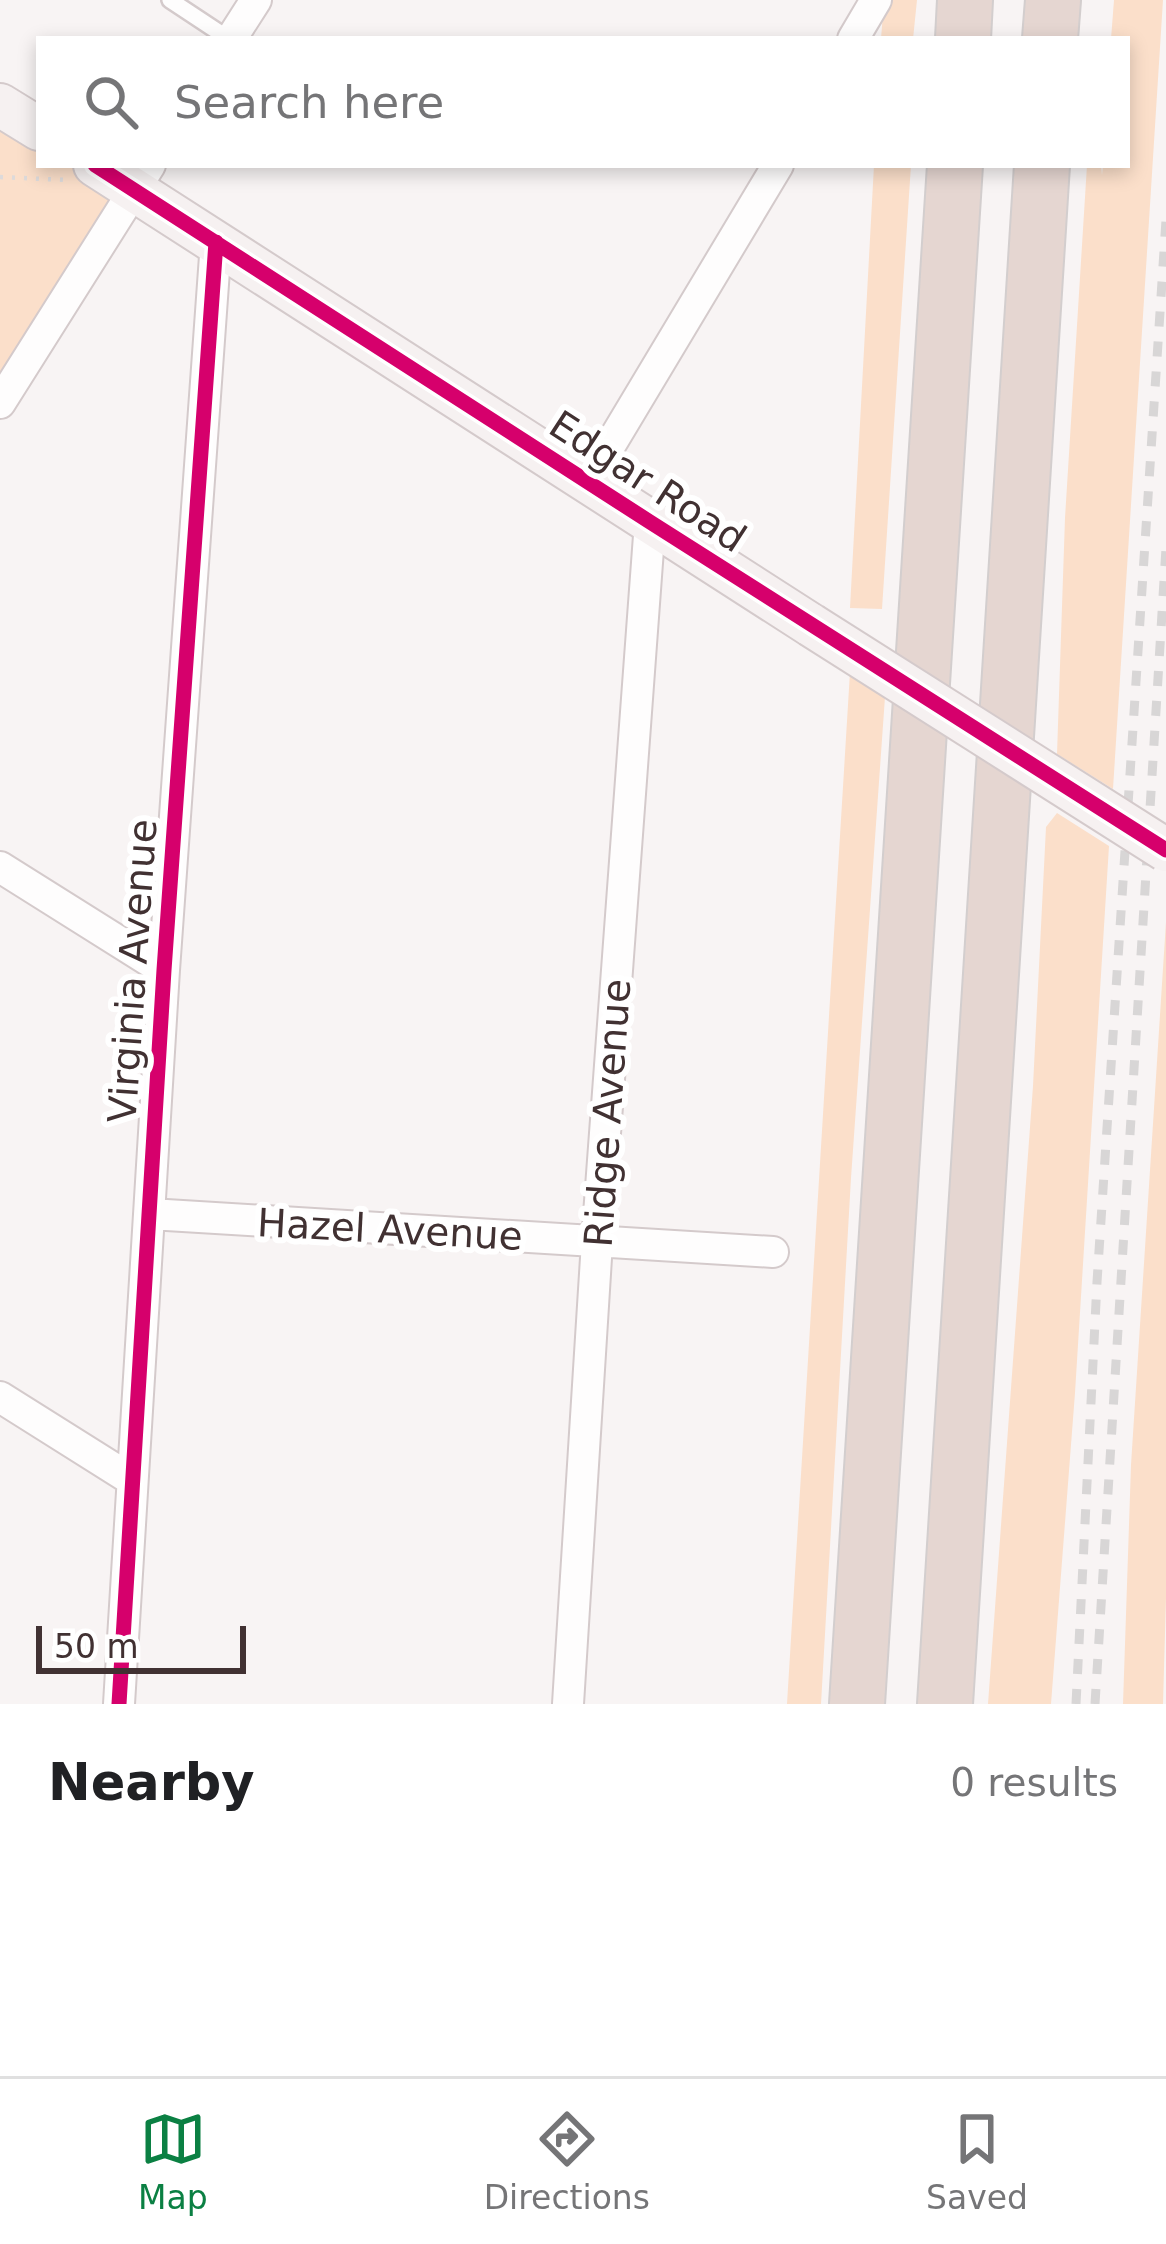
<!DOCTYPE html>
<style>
:root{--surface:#fff;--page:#f2f2f2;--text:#202124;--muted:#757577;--line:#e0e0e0;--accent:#0b8043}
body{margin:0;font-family:"DejaVu Sans",sans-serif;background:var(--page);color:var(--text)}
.scale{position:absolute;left:36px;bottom:30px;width:210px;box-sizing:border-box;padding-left:12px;border:6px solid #413132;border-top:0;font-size:33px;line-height:42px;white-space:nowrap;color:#413132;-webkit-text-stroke:9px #fff;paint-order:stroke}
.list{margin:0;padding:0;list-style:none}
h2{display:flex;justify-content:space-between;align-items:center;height:156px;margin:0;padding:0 48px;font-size:51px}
h2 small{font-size:39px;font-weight:400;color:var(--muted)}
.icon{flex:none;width:66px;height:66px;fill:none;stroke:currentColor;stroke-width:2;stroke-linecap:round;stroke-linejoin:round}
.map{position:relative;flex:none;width:1166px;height:1704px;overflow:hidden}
.search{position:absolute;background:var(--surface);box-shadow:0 6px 18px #0003;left:36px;right:36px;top:36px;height:132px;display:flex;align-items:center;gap:30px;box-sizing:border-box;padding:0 42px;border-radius:0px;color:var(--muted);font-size:45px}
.sheet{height:372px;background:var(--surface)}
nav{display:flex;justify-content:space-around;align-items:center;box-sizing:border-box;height:168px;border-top:3px solid var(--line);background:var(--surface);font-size:33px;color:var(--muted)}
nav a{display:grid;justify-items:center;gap:6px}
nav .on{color:var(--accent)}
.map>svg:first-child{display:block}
</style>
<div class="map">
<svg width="1166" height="1704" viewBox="0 0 1166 1704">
<rect width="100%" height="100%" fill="#f8f4f4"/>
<path fill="#fbdfca" d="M884,0H917L913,39H881Z
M1114,0H1163L1113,789L1057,754L1065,518L1087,165H1101L1102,175L1103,165H1127V39H1111Z
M0,118L39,142V165H78L124,193L0,388Z
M874,165H911L882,609L850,608Z
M850,672L885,697L851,1178L821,1704H787Z
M1057,813L1109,846L1075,1393L1051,1704H988L1033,1086L1046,827Z
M1166,922V1598L1163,1704H1123L1131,1465Z"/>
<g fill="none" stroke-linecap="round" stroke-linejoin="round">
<g stroke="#d4cacb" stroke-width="20">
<path id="lane" d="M170,0L229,39"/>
</g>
<g stroke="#d4cacb" stroke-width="34">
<path id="street" d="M231,39L256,0
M853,39L876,0
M0,403L150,165
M588,482L778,165
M0,867L164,970
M150,1214L773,1252
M0,1397L132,1480
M119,1704L164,970L216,242
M568,1704L597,1242L650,522"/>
</g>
<g stroke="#d4cacb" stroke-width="46">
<path id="secondary" d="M0,105L39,129
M95,165L811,625"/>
</g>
<g stroke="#d3cece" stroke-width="58">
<path id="highway" d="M963,39L965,0
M1050,39L1053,0
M857,1704L955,165
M945,1704L1042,165"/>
</g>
<path stroke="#dddada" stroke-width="4.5" stroke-dasharray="3 9" stroke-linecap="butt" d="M0,177L66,180"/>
<use href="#lane" stroke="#fefdfd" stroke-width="15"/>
<use href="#street" stroke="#fefdfd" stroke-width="30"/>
<use href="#secondary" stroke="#f6f1f1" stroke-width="42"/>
<use href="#highway" stroke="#e5d6d1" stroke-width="54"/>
<path stroke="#d8d6d6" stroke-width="9" stroke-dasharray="15 15" stroke-linecap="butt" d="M1076,1704L1097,1282L1166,220
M1095,1704L1166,548"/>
<g stroke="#d4cacb" stroke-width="46" stroke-linecap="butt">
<path id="secondary-bridge" d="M811,625L1166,850"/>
</g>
<use href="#secondary-bridge" stroke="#f6f1f1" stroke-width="42"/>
<g stroke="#fff" stroke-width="22">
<path id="cycleway" d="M95,165L650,522L1166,850
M119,1704L164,970L216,242"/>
</g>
<use href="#cycleway" stroke="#d6006c" stroke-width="15"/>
</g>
<g text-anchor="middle" stroke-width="12" stroke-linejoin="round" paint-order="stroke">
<g font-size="39" fill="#413132" stroke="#fff">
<text transform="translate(648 481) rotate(33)" y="14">Edgar Road</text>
<text transform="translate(132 971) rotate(-86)" y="14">Virginia Avenue</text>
<text transform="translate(607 1113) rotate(-86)" y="14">Ridge Avenue</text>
<text transform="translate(390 1229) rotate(3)" y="14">Hazel Avenue</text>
</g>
</g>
</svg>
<div class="scale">50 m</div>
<div class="search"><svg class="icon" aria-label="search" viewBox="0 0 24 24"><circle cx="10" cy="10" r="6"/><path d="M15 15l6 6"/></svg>Search here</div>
</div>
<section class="sheet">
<h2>Nearby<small>0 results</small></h2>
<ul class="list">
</ul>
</section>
<nav>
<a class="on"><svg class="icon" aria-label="map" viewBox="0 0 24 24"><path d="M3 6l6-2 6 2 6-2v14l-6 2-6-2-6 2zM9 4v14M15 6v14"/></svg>Map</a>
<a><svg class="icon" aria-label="directions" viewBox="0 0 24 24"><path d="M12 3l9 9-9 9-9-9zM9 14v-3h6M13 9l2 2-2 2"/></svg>Directions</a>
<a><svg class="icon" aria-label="saved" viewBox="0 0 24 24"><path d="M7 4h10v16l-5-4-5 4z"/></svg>Saved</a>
</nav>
